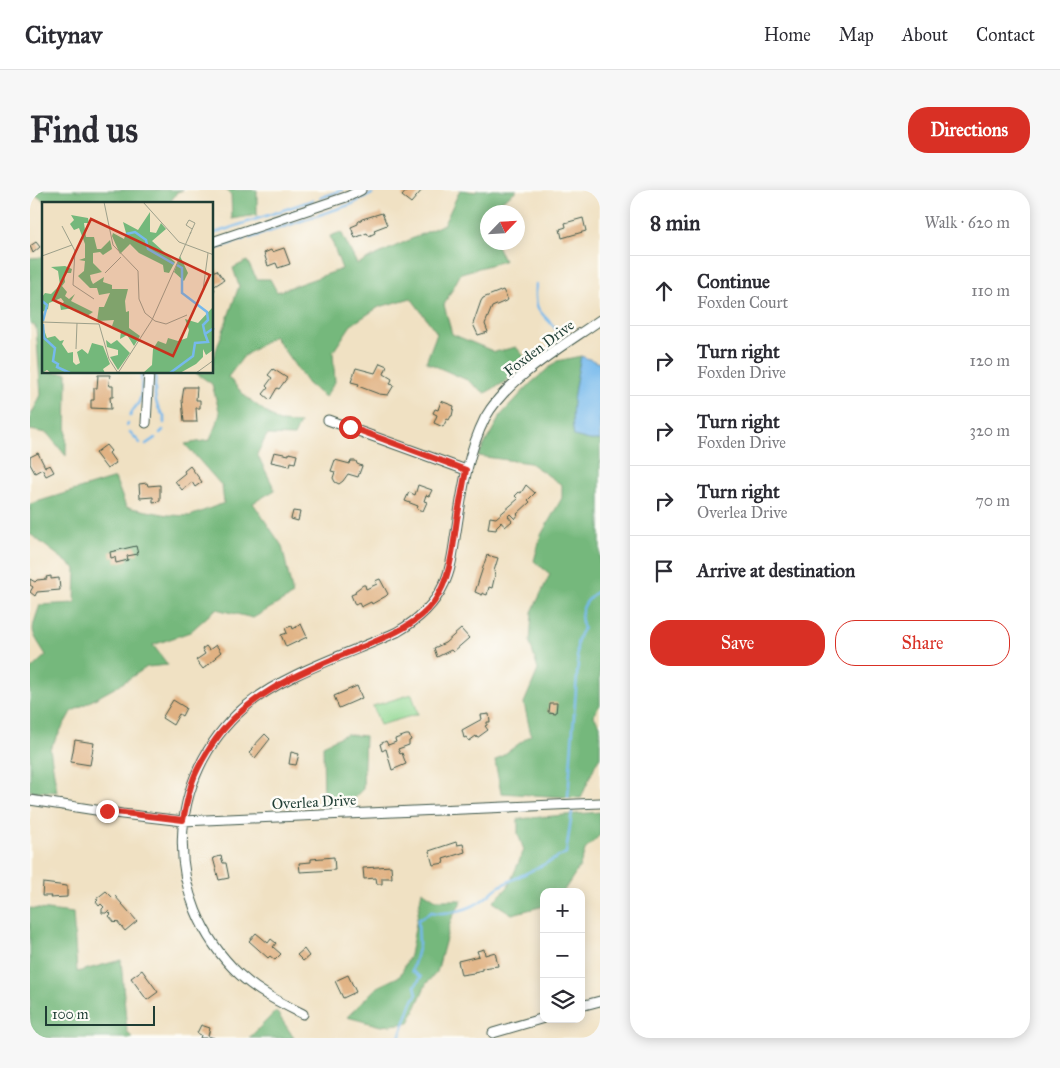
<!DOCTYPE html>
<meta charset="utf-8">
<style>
:root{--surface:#fff;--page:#f7f7f7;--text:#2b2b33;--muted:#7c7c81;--line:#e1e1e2;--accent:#d93025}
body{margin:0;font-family:"IM FELL Great Primer",serif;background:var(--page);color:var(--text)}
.controls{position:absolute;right:15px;bottom:15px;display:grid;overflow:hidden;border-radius:10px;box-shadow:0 2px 12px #0003}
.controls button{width:45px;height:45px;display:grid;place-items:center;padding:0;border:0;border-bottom:1px solid var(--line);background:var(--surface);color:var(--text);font:25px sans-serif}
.compass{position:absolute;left:450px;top:15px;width:45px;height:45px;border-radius:50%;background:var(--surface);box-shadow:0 2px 12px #0003;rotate:65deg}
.scale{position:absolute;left:15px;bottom:12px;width:110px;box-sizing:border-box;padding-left:5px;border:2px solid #1f3d34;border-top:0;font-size:14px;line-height:18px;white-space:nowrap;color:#1f3d34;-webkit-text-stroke:4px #fdfcf7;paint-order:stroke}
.stop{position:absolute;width:15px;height:15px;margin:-11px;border:4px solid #d93025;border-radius:50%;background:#fff}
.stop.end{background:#d93025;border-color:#fff;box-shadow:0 1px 5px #0008}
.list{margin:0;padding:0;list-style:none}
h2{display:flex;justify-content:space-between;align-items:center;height:65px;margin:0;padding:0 20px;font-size:21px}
h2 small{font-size:16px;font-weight:400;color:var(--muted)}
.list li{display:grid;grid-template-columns:32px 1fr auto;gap:15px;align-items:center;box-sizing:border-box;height:70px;padding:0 20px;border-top:1px solid var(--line)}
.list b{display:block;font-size:19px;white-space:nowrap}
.list p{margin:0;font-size:16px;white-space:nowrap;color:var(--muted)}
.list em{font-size:16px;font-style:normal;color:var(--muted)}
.actions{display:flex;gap:10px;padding:15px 20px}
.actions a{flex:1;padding:11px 0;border:1px solid var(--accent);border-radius:20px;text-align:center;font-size:18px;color:var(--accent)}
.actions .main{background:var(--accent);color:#fff}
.icon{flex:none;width:28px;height:28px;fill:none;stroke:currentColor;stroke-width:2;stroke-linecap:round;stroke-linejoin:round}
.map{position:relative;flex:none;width:570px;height:848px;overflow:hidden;border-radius:20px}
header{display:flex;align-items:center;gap:30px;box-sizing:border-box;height:70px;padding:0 25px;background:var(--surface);border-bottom:1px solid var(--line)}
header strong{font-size:24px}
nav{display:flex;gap:28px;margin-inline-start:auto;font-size:18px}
.intro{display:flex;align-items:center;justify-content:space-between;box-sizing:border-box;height:120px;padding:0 30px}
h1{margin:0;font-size:35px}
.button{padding:12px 22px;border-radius:20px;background:var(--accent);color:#fff;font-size:18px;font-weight:700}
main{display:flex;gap:30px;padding:0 30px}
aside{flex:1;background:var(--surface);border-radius:20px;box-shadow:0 2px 12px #0003}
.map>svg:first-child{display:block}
</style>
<header>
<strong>Citynav</strong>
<nav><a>Home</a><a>Map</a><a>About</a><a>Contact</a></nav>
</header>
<div class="intro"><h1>Find us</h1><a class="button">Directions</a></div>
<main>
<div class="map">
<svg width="570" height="848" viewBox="0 0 570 848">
<rect width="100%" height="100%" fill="#fdfcf7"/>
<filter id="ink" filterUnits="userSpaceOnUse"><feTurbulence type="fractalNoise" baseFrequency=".02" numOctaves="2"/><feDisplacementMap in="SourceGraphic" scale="10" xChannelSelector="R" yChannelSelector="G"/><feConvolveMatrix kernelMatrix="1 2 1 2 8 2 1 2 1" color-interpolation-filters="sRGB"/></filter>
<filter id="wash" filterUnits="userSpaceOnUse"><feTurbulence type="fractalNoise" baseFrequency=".0096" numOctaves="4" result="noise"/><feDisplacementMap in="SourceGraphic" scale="20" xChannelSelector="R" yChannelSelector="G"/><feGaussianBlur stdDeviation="1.12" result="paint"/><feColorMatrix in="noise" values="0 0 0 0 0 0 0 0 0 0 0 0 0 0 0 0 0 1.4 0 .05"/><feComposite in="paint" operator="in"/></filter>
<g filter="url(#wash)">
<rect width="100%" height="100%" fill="#f0e1c3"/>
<path fill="#90d791" stroke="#588a62" d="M382,504L388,524L350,535L343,516Z"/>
<path fill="#74b87b" stroke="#4a7a58" d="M0,0H153L147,2L139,14H16L15,11L0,2Z
M196,0H227V25L202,29L201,4Z
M430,0L446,2L447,0H487L454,24L457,32L458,52L466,53L474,71L431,83L414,115L422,144L465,162L486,157L499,172L475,192L455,203L437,190L396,172L407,143L381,108L349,117L321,135L303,162L305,192L295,207L278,194L244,146L214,166L198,187L216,207L249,232L270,233L264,246L237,245L227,264L245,300L223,313L252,356L263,405L223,428L186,419L160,442L123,455L138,475L117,477L88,496L41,522L20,559L27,602L0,601V480L16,465C0,439 0,444 10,415L45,413L46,379L0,344V314L85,288L96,317L138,325L160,326L194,313L192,296L155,254L180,250L190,224L182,194L166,183L182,182L183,169L209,96L203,78L217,71L227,89H240L247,102L312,79L300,46L311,42L327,74L414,34Z
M14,67V182L37,183L36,266L17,243L0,240V227L11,205L6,137L0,133V68Z
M551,166C546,192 539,220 544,246L560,250H570V515L563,525L570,535V567L566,573L551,608L471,603L465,571L501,545L494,513L508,480L500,453L502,422L520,384L504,371L511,345L532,308V295L500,273L448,266L471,225L500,194L527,171Z
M316,544L335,546L333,599L324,608V617H294L293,555Z
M570,622V645L555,660L550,676L533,702H514V716L482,724L463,712L478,697L494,660L488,644V629Z
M392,701L406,710H432L421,730L407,782L396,794L379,833L351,836L317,827L347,797L370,786L380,765Z
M0,718L43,723L47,782L91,770L97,842L103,848H0Z
M246,821L264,848H219Z"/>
<path fill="#76b9ec" stroke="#4a7b90" d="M551,166L570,173V250H560L544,246C539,220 546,192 551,166Z"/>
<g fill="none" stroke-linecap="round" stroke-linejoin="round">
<path stroke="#76b9ec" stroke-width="2.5" d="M290,8L312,0
M182,44L283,10
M220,48L322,14L342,4
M182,60L214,49
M506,94C506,101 505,112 508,118C512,126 524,134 528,143L531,144
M126,182C125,199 122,213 134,226V233
M100,226C102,220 106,217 109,212C113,203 111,192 111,182
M97,235L98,233
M100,242L110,253
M130,243L133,240
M116,254L125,248
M538,607L548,472C546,461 545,448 554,438C546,421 557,409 570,399
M369,848L382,812L387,804L385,796L391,787L382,781L389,755L388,730L401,722C418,725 441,720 455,708C461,704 464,699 470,696C492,685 514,675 536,663L542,622"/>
</g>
<g id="blocks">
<path fill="#e1b283" d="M377,0H392L381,13L372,6Z
M352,23L357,35L344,40L345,43L339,46L337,43L325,48L321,37L328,34V32L332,29Z
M553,28L556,41L532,48L530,39L536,37L535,33Z
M6,52L10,57L3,63L0,56Z
M254,58L260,74L248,78L246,73L238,76L234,63L241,60L242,62Z
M187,80L194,90L183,97L185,100L182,102V82Z
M473,100L478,110L462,117L455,134L458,142L448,145L443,134L451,111L453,108Z
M350,173L357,176L354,184L362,189L360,194L364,195L358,205L349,204L333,198L328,196L329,194L321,192L326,178L345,183Z
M243,179L257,188L249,199L247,198L240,210L233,204L238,198L236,196L242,188L238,185Z
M68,185H80L79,193L80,196H83V207H80L81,219L61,218V210H64V198H67Z
M154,197H167L166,210H170V218H166L167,232H154L152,210Z
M411,211L424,216L422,226H421L419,230L417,229L413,237L404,233L407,225L403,223L405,219L408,220Z
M76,255L81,261L79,263L86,273L77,279L65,263Z
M244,262L259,265V263L267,265L265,273L261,272L260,276L241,272Z
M8,263L15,277L20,275L24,282L16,286L12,279L5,283L0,274V267Z
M305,270L320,274L321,271H326L327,274L332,276L328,287L318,284L313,291L309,294L305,292L303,288L305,282L301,281Z
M160,276L172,292L165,297L162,292L152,300L145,291L155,283L154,281Z
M117,293L118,296L130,295V311L123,312V307L110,308L109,294Z
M388,295L402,300L399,306L396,305L394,311L397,312L393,321L387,319L388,316L375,311L379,302L385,305Z
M496,295L505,303L498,310L500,312L487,324L488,325L485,329L480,324L478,326L482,331L475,337L471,332L467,336L466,340L458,339L460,327L466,328L488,309L485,306L489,302L491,303Z
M263,321L270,322L268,331L261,329Z
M106,356L108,364L97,366L98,370L86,373L85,367L81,368L80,362Z
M457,365L468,368L464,381L465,385L462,398L459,397L457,405L452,403V405L445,402Z
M21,386V389L29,388L30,400L7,402L5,406L0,402L3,397L0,395V389L5,392L7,390L17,389L16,387Z
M350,389L358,404L356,406L342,414L341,412L331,417L329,413L325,415L321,405L326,403L325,401L333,395H335L336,399L347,394L345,391Z
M271,434L277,447L256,457L251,445L257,443L255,438L262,436L263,439Z
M431,439L439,448L423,462L421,460L407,467L404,458L415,453Z
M186,455L191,462L185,467L186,468L173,479L166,470L175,464L172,459L176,456L179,460Z
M327,496L332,508L309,518L304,506Z
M143,510L156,518L152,526L149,524L143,535L132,528Z
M519,513H527L526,523L518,522Z
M459,524L460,532H457V535L455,536L458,540L447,548L446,546L439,551L436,547L434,548L432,540L452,529L451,525Z
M235,544L240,549L225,568L219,563L222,560L221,559Z
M376,545H379L381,550L379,551V555L368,559L370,564L372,563L376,574L362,580L356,559L352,561L350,554L356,551L358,555L366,552L365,549Z
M45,550L64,553L60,575L41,572Z
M261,562L269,564L266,575L259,574Z
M426,652L427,655L433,654L435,662L413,669L414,673L403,675L399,661Z
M191,666L193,673H196L199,688L189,690L183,668Z
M304,667L305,680L270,682L269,673L281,672V669Z
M361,676L362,688H352V694H347L346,688L334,689L333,678Z
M13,693L37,696V707L20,708L21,706H12Z
M76,701L83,708L85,706L107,731L95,741L87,731L85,733L79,726L81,724L78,721L76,723H72V719L74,717L71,714L69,716L66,712L68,710L66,709Z
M226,743L238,753L241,749L246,753L243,757L251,764L245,770L240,766L238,768L219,751Z
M274,759L279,766L273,771L267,765Z
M454,759L455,765L465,762L468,776L452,778V780L444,782V783L431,785L428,771L449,766L447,761Z
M112,780L128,802L117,810L101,788Z
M318,785L326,802L313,808L305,791Z
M171,835L180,838L178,846L184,848H170L171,845L167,843Z"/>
</g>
</g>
<g filter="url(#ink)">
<use href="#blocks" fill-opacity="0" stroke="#3e5649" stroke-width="1"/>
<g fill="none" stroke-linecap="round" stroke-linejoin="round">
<g stroke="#3e5649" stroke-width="11">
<path id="street" d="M182,52L319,6L331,0
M298,230L436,280
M116,233L119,182
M0,610L92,624L153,631L570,613
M551,816L570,811
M273,824C251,813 228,802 209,784C131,710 134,587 215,517C253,484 321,463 367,442C388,430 404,416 414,394C422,378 423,359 426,342C432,303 437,264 455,228C477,188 533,156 570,130
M463,843L514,828"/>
</g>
<use href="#street" stroke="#fff" stroke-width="9"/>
</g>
</g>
<g fill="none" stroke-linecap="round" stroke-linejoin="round" filter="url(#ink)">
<path stroke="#d93025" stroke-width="6" d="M77,621L153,630C156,617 158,603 163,590C167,578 174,567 181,556C218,500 278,480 337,455C361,445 388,434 404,412C421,387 423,358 427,329C430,313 433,297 436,280L320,237"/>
</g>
<g text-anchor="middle" stroke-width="5" stroke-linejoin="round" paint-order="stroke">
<g font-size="15" fill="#1f3d34" stroke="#fdfcf7">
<text transform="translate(509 158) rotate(-37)" y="5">Foxden Drive</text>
<text transform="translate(284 612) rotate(-3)" y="5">Overlea Drive</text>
</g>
</g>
<g transform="translate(12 12)">
<rect width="171" height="171" fill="#f0e1c3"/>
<path d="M108,10V30L114,31L119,21L124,27L110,39L133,60L127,71L122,70L121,63L97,51L88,42L78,52L70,34L71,31L82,37L84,31L81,20L96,28ZM29,13L46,16L47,21H42L44,35H52L55,47H59L68,38L70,47L61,53L58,50L51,51V61L60,70L48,73L49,78L51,82L62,75L61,80L70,83V87H86L83,99L84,110L87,109V126L98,134L92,144L85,133L78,137L79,129L70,124L72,118L55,119L57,105H62L68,91L57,93L55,86H48L36,74L42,69L43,59L37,58L43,56V42L37,26L32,28L28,22L32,18ZM138,54L146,71L142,79L132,70ZM23,64L30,67L29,71H22L23,80L20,84L25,90L23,94L27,97L33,92L29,99L51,110L45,114L31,106L19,108L18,103L22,100L19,96L7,101L6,107L0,110V95L3,91L9,92L18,83L16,69L9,65ZM171,105V148L164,153L161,147V155L154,162L138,171H101L110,163L111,147L116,139L124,142L126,136L136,139L145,136L147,128L143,117L156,121ZM0,122L5,136L13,134L18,139L22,138L20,142L26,151L31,150V160L34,163L38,161L35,150L40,147L46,152L50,141L61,144L68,162L61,167L63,171H9L5,168L0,171ZM64,138L69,142L75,138L88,151L76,168L68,155L76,153V148L65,145Z" fill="#74b87b"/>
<path fill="none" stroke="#76b9ec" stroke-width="2.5" d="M84,32L93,30L104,38L106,47L132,62M135,63L140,66V91L165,110L166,118L161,123L163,132M0,99L5,103L1,119M1,122L2,136L13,146L11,159L16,162L15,165L28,171M128,171L151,154L153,141L166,140L163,132L172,126"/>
<path fill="none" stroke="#9c9f8a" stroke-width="1" d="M62,0L71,43L96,69L97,97L103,111L113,119L124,122L145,113M101,0L137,40L172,53M20,24L33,49L31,83L52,97M148,32L153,21L147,18L144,23L150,27M0,54L30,43M63,71L79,55M161,88L166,51M0,120L57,122L67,157L76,171M34,147L35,121M76,171L110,118L149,30M154,171L172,158"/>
<path fill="#c8321e" fill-opacity="0.15" stroke="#c8321e" stroke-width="2.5" d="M49,17L168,73L131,154L11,98Z"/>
<rect width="171" height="171" fill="none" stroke="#1f3d34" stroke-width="2.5"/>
</g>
</svg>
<div class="controls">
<button>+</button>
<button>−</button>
<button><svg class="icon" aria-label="layers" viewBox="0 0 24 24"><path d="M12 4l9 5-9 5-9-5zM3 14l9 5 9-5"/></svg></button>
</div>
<svg class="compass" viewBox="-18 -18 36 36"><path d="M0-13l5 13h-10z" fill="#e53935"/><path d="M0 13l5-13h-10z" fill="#7c7c81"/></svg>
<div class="scale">100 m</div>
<div class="stop" style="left:320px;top:237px"></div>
<div class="stop end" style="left:77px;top:621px"></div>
</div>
<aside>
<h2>8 min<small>Walk · 620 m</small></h2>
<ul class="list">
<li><svg class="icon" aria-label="ahead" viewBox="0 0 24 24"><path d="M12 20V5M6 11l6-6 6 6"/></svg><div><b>Continue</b><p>Foxden Court</p></div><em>110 m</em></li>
<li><svg class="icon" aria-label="right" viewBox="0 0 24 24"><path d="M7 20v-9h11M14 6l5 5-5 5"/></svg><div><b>Turn right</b><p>Foxden Drive</p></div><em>120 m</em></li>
<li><svg class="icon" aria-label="right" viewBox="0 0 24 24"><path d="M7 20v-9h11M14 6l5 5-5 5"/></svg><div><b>Turn right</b><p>Foxden Drive</p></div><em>320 m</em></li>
<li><svg class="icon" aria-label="right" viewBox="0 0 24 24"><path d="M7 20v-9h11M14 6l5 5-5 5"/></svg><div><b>Turn right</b><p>Overlea Drive</p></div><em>70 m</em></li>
<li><svg class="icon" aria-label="arrive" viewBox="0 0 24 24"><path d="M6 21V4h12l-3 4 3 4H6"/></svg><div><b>Arrive at destination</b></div></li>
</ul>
<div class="actions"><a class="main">Save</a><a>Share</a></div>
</aside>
</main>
